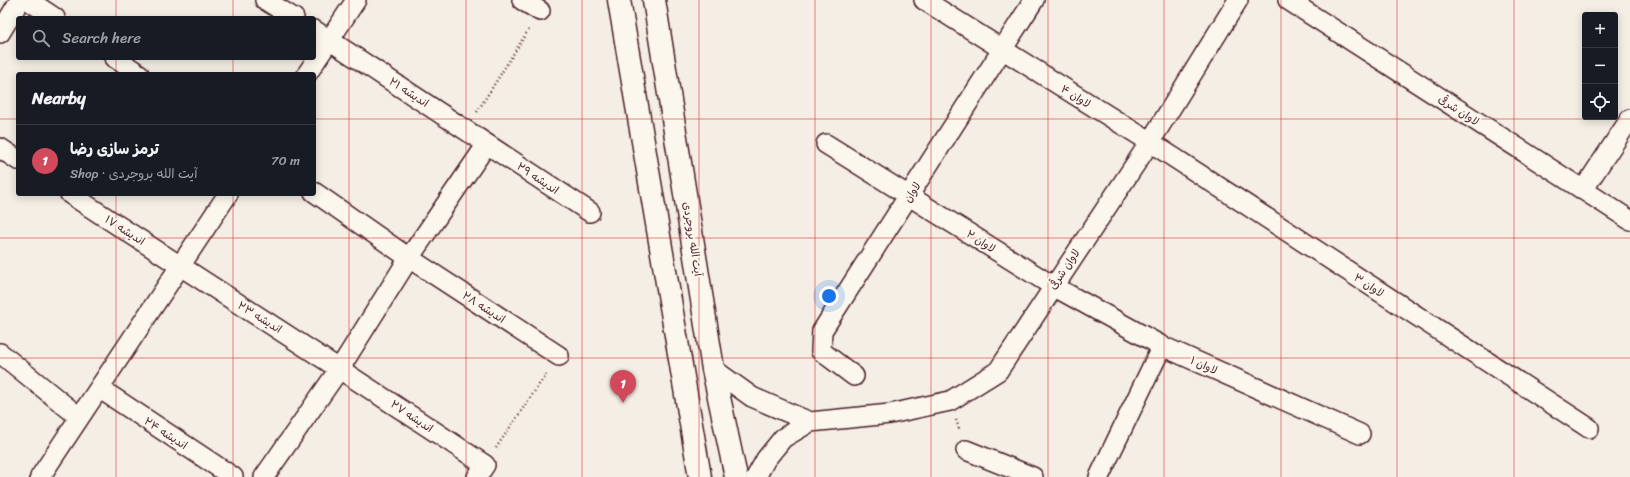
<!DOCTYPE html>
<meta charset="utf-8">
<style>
:root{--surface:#171b24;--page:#242831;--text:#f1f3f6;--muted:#9ea1a6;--line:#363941;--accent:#d1495b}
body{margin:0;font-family:Sriracha,"Playpen Sans Arabic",sans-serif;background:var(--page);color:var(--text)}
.controls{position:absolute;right:12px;top:12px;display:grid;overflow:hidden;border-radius:4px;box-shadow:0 2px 10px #0003}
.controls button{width:36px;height:36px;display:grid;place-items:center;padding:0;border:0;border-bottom:1px solid var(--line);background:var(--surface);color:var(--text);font:20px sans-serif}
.you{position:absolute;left:829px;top:296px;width:14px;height:14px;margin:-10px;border:3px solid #fff;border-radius:50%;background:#1a73e8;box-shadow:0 0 0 6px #1a73e833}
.badge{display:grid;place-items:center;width:26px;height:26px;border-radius:50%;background:var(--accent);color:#fff;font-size:13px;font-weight:700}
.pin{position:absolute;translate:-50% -33px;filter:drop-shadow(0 1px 2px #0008)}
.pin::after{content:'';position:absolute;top:21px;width:14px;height:12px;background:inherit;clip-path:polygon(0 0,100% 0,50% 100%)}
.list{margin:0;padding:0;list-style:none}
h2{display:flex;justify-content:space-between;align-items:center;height:52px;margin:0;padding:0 16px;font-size:17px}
h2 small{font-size:13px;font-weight:400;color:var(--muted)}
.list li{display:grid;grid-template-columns:26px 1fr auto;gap:12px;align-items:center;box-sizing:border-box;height:72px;padding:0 16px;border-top:1px solid var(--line)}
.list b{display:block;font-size:15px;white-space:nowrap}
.list p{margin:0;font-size:13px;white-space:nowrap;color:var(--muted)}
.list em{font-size:13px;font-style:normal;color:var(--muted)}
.icon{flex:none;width:22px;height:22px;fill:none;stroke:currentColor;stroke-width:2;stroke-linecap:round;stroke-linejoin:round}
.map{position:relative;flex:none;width:1630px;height:477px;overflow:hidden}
.search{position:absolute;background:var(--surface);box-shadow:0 2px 10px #0003;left:16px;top:16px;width:300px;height:44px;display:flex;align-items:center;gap:10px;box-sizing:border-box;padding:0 14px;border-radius:4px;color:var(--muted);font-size:15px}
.panel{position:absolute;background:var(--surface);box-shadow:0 2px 10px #0003;left:16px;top:72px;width:300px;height:124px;border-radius:4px}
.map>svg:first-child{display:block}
</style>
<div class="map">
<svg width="1630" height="477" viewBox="0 0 1630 477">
<rect width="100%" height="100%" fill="#f4eee4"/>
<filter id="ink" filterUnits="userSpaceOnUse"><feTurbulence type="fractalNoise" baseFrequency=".025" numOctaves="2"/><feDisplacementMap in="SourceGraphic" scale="8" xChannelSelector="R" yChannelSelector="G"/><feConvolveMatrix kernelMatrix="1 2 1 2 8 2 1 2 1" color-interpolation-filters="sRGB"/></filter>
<g filter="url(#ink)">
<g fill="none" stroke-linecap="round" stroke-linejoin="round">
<g stroke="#4a1f2b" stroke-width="22">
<path id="minor" d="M28,0L55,18
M265,0L294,18
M522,0L540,11
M924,0L1150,142L1589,428
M1288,0L1630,220
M314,30L590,212
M0,33L20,0
M115,58L139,74
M307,74L356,0
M826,144L1053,286L1162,346L1360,434
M0,148L18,160
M1583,190L1630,119
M314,192L409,258L559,356
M70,194C208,285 348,373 485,465L477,477
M0,353L79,417
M713,369L752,397L810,422
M854,376L821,351L822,331L1034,0
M99,388L233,477
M966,450L1033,477
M40,477L228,194
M264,477L340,368L409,258L487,144
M756,477L766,459L783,438L810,422L890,414L950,401L998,371L1150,142L1238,0
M1099,477L1162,346"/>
</g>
<g stroke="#4a1f2b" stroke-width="25">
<path id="secondary" d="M619,0L700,477
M654,0L713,369L736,477"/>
</g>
<path stroke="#4a1f2b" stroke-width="2.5" stroke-dasharray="1 3" stroke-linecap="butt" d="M477,112L529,29
M956,420L960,431
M496,448L547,373"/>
<use href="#minor" stroke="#fbf7ec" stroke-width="19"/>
<use href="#secondary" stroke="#fbf7ec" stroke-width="22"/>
</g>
</g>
<path fill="none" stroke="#d62828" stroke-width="1" stroke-opacity="0.55" d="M116,0V18M233,0V18M349,0V477M466,0V477M582,0V477M699,0V477M815,0V477M931,0V477M1048,0V477M1164,0V477M1281,0V477M1397,0V477M1514,0V477M116,58V74M233,58V74M0,119H18M314,119H1630M116,194V477M233,194V477M0,238H1630M0,358H1630"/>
<g text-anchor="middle" stroke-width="4" stroke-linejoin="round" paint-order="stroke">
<g font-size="11" fill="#4a1f2b" stroke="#fbf7ec">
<text transform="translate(409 92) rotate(33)" y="4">اندیشه ۲۱</text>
<text transform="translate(1076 96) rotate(32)" y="4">لاوان ۴</text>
<text transform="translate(1459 110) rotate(33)" y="4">لاوان شرقی</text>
<text transform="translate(538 178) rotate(34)" y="4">اندیشه ۲۹</text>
<text transform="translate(912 192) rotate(-57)" y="4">لاوان</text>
<text transform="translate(125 230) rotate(33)" y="4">اندیشه ۱۷</text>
<text transform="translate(693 239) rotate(81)" y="4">آیت الله بروجردی</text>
<text transform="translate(981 241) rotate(32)" y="4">لاوان ۲</text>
<text transform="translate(1064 269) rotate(-56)" y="4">لاوان شرقی</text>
<text transform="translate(1369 285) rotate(33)" y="4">لاوان ۳</text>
<text transform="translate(484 307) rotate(33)" y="4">اندیشه ۲۸</text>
<text transform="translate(260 317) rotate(32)" y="4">اندیشه ۲۳</text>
<text transform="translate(1204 365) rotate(24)" y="4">لاوان ۱</text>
<text transform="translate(412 416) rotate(34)" y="4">اندیشه ۲۷</text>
<text transform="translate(166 433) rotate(33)" y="4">اندیشه ۲۴</text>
</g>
</g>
</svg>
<div class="controls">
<button>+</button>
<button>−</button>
<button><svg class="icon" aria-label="locate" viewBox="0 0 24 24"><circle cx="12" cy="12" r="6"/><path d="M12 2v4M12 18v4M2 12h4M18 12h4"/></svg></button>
</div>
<div class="you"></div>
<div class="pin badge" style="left:623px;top:403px">1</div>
<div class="search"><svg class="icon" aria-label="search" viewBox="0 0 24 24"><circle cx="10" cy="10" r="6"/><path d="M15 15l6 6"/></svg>Search here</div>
<section class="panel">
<h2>Nearby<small></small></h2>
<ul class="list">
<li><span class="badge">1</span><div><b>ترمز سازی رضا</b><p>Shop · آیت الله بروجردی</p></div><em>70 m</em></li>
</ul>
</section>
</div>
